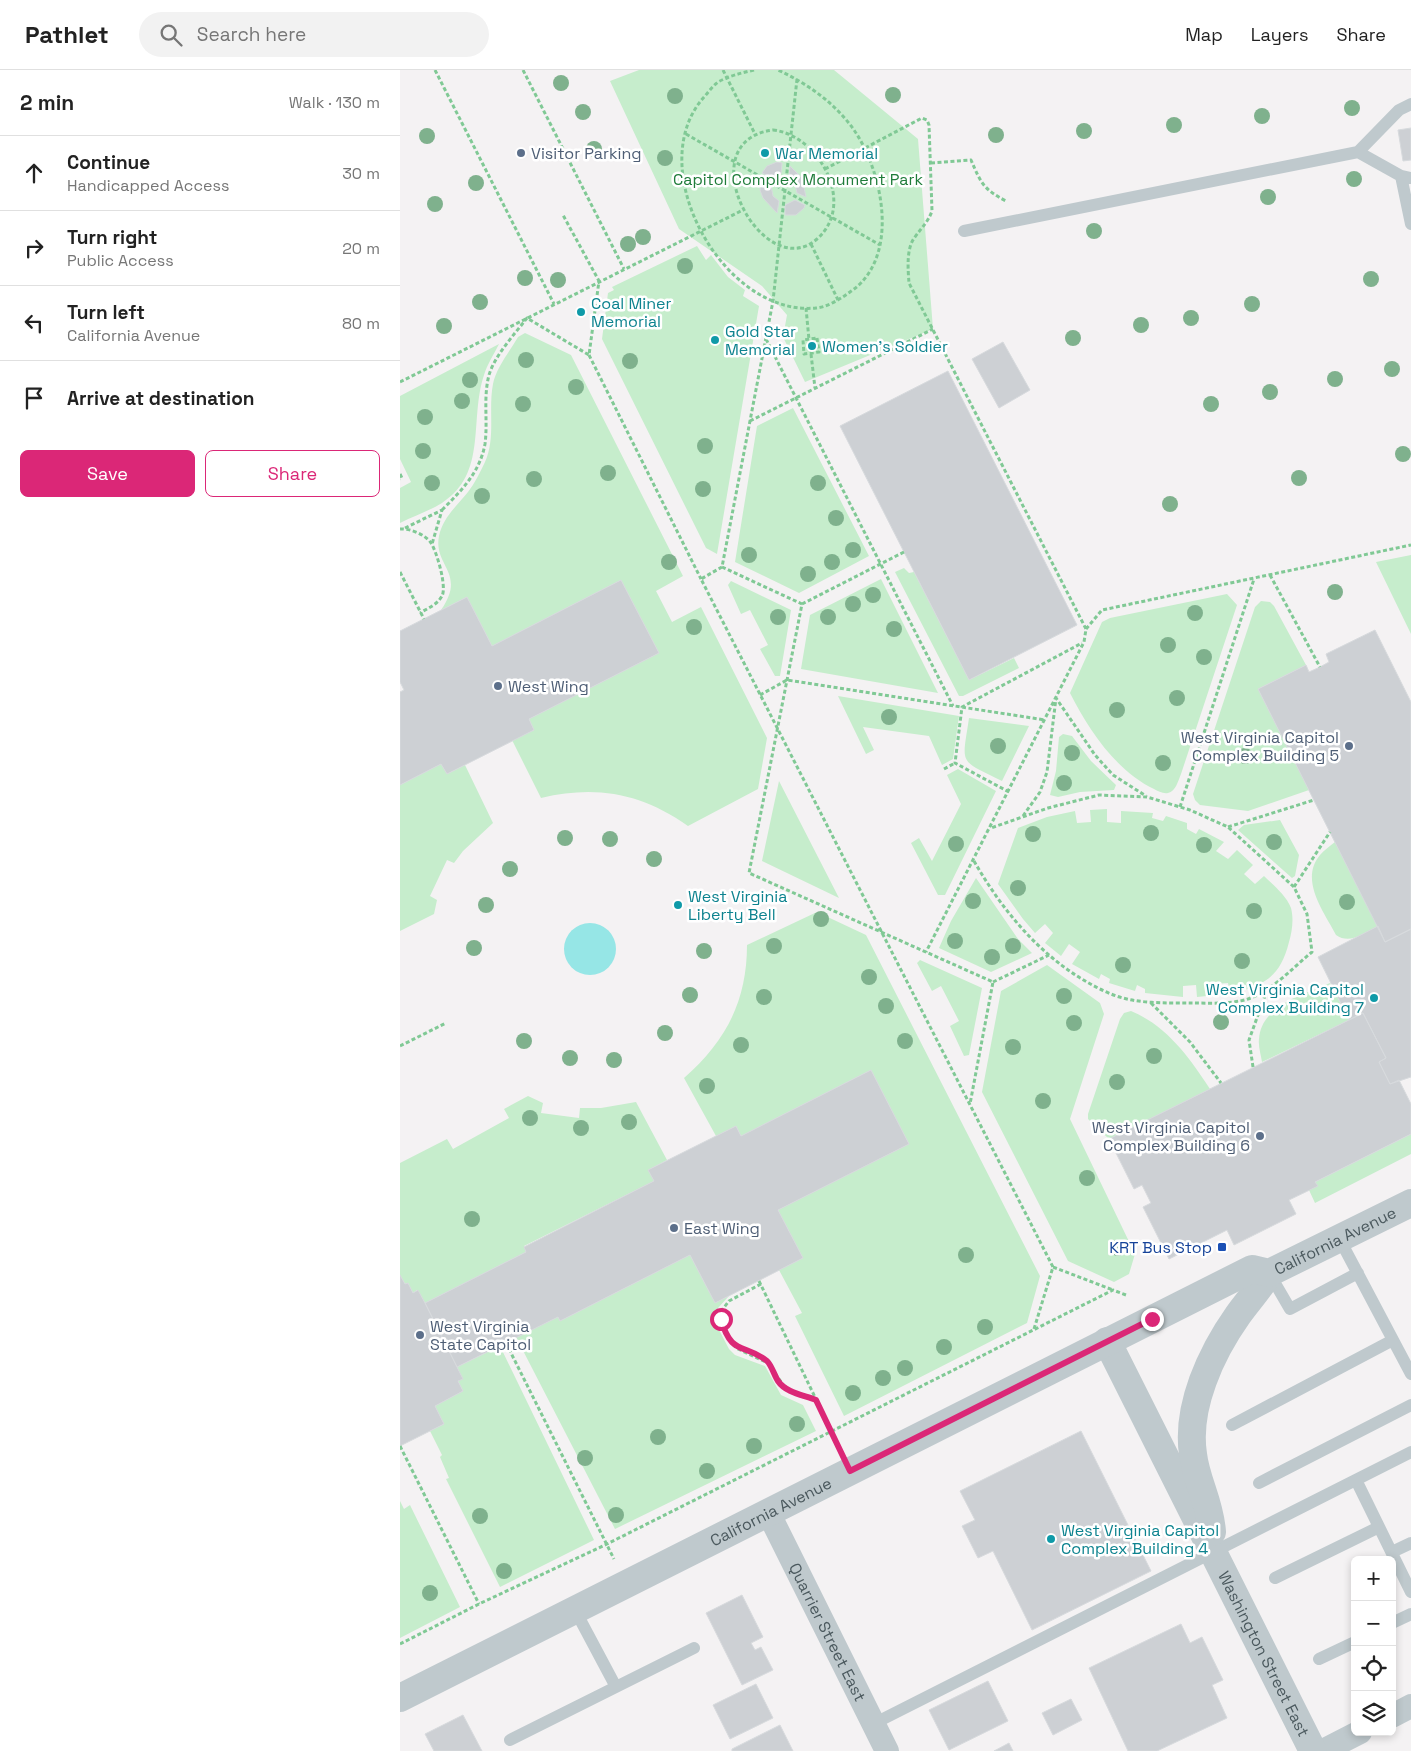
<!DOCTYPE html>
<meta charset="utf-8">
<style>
:root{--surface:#fff;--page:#f2f2f2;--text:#222;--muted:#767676;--line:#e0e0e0;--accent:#db2777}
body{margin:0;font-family:"Space Grotesk",sans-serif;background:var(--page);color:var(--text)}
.controls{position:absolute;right:15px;bottom:15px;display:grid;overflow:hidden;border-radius:8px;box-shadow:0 2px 8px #0003}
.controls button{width:45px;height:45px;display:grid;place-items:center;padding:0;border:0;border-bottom:1px solid var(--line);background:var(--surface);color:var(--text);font:25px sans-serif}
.stop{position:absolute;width:15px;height:15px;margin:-11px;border:4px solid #db2777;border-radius:50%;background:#fff}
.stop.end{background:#db2777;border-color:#fff;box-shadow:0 1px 5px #0008}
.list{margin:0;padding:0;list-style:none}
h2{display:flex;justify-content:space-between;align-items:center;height:65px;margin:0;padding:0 20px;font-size:21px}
h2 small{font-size:16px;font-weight:400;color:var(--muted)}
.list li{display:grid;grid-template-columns:32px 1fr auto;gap:15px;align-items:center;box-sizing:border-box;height:75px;padding:0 20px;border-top:1px solid var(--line)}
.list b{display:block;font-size:19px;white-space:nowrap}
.list p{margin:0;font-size:16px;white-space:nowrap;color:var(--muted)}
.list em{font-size:16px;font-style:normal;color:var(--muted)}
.actions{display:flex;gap:10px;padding:15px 20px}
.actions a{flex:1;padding:11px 0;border:1px solid var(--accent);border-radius:8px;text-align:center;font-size:18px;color:var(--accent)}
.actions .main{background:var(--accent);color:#fff}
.icon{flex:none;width:28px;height:28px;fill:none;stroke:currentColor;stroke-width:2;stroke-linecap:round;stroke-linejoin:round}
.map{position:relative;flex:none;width:1011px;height:1681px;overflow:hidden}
header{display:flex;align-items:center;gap:30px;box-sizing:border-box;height:70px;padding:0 25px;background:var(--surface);border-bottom:1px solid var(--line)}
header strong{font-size:24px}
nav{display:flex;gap:28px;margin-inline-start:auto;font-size:18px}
.search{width:350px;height:45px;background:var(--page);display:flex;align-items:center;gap:12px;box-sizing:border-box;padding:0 18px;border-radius:28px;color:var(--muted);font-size:19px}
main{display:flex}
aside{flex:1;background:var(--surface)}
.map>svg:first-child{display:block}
</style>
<header>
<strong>Pathlet</strong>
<div class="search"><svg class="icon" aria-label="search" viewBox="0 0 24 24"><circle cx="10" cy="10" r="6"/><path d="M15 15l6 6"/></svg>Search here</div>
<nav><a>Map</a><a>Layers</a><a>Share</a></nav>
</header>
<main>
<aside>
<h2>2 min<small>Walk · 130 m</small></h2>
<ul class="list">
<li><svg class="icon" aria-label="ahead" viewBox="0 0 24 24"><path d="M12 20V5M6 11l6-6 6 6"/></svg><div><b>Continue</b><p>Handicapped Access</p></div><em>30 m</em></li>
<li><svg class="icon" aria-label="right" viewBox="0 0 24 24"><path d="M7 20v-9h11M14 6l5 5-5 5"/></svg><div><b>Turn right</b><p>Public Access</p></div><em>20 m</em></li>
<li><svg class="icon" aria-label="left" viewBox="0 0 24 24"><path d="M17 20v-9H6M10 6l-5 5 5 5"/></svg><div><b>Turn left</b><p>California Avenue</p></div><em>80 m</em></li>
<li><svg class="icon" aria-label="arrive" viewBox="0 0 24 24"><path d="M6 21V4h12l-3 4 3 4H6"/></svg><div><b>Arrive at destination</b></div></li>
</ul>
<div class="actions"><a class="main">Save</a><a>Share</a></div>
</aside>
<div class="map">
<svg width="1011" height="1681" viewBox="0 0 1011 1681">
<rect width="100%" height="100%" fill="#f4f2f3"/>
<path fill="#c6edcc" d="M239,0H434L518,69L533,259L405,312L383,267L387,245L362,216L279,159L210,11Z
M297,176L306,190L311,185L328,207L345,220L343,226L359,236L317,484L306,478L202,269L208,223L214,220L212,217Z
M125,263L171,285L283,506L256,521L272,552L301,537L367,668L358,719L288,756C241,723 196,715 141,728L112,670L134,660L129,649L259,583L221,510L92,576L67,527L41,540C67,503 33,496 39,466C43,447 57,436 68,422C75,413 80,402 85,392C96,367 88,340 93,314C96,298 110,281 118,267Z
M99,274C94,284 87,295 84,305C69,350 88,403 42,433C29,441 14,446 0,453V418L11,412L0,389V326Z
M393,338L469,486L399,523L335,492L357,356Z
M1011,485V564L976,492Z
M504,498L509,503L514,502L569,610L614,588L619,598L563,626H559L495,502Z
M481,509L538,623L401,599L410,545Z
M331,511L391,540L380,606H375L360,579L368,575L350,540L341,544L328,515Z
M827,524L837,535L781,704C778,711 776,721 768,723C763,724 758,721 754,719C716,701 688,659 670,623L702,552L710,548Z
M861,531L870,532L874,536L906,595L858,619L909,720L848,741L800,735L795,730L793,724L855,537Z
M438,626L559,646L553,689L542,695L529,666L463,657L474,680L466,684Z
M569,648L629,656L602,711C558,689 562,696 569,648Z
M663,664L672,666L691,691L716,715L714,720L680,722L658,727L650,725L656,701L659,667Z
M41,694L47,704L65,695L93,753L63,781L54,793L47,790L30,826L37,830L34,844L0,861V715Z
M558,699L596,721L545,825H538L511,773L519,768L532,791L561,734L547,705Z
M379,711L439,828L362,791Z
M707,739V752L721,753V741L753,743L752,748L763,751L766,746L787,753V759L796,764L799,759L824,772L816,781L828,789L837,780L853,795L844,804L855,814L864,806C873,815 886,825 891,838C894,849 892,862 889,872C880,908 864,915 830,924L828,913L815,914L816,925L797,927L796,915L783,916V927L745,923V919L737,915L735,921L709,913L710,909L701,904L699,909L672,894L680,882L669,874L661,886L645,873L653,863L645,854L635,863L623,849L598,814L618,758L647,747L675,741L677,753L691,752L690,740Z
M880,750L899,785L895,806L892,808L838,760L844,755Z
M935,772L978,856C964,863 950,875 936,865C924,842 899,810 920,785C924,780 930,776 935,772Z
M576,808L618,869L632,883L591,902L539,878L551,851Z
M417,842L466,865L640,1206L627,1253L444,1346L395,1246L402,1243L379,1200L403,1188L378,1140L509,1074L471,1000L341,1066L336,1056L316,1066L284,1008C326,971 347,931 347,875Z
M520,890L582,918L569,985L564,986L550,956L559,951L541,916L532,921L517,893Z
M647,895L700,933L704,944L670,1049L735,1184L729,1204L714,1212L668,1191L582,1022L601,921Z
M930,913L949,950L862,992C861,985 858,976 859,969C861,935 905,924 930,913Z
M731,941C767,956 789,987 810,1019L709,1069L688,1049V1044L720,949L724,943Z
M128,1026L143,1033L141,1043L179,1048L180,1038H201L236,1032L267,1090L248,1100L254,1111L124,1176L126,1182L25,1233L17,1220L13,1223L8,1213L5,1214L0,1205V1093L47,1069L53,1079L109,1048L104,1039Z
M1011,1064V1084L915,1133L909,1120L917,1116L915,1112Z
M290,1185L315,1233L329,1226L318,1238L316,1247L317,1256L329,1279L335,1285L365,1296L381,1325L403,1335L416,1361L215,1459L116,1267L158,1247L160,1251Z
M100,1276L194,1470L100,1517L46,1409L49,1408L40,1387L42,1385L30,1361L44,1354L35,1336L63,1321L58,1311L62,1308L57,1297Z
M0,1431L4,1439L10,1435L60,1537L0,1568Z"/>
<path fill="#96e6e6" d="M164 879a26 26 0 1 1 52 0a26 26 0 1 1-52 0Z"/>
<path fill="#cdd0d4" stroke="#d7dadd" d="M1011,58V90L1003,91L998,60Z
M377,92L382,93L381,104L372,108L362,103L367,96Z
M390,96L402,108L406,127L397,123L395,114L389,106Z
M361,110L371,116L373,126L379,131L377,143L363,128L360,120Z
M395,130L405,135L404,138L396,145H385V135Z
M603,272L630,320L599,338L572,289Z
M548,301L677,555L569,610L440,356Z
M221,510L259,583L129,649L134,660L47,704L41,694L0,715V622L4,620L0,612V561L67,527L92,576Z
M975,560L1011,632V859L985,872L858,619L906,595L909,602L920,597L929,592L926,584Z
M978,856L985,872L1011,859V1007L990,1014L979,992L986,988L963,943L949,950L918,887Z
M963,943L986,988L979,992L990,1014L999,1010L1011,1034V1064L915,1112L918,1116L889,1130L896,1144L834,1175L827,1160L769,1189L743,1137L751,1133L742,1115L734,1119L709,1069Z
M471,1000L509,1074L378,1140L403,1188L315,1233L290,1185L160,1251L158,1247L57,1297L25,1233L126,1182L124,1177L254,1111L248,1100L336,1056L341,1066Z
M0,1205L5,1214L8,1213L13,1223L18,1220L25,1233L63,1309L58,1311L63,1321L35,1336L44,1354L0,1376Z
M681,1361L751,1501L632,1560L593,1481L578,1488L562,1456L575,1450L560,1421Z
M342,1525L363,1567L351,1573L355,1580L361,1577L373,1600L342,1615L306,1543Z
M781,1554L790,1573L802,1567L823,1610L812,1615L827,1648L757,1681H728L689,1598Z
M588,1611L608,1651L549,1680L529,1640Z
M356,1614L373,1648L330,1669L313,1635Z
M671,1629L682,1650L653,1665L642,1643Z
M63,1645L82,1681H34L25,1664Z
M380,1655L393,1681H332V1679Z
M609,1673L613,1681H594Z"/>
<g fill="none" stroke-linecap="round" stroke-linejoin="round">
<path stroke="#80c995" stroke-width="3" stroke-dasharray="4 2.5" stroke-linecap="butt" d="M35,0L154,234
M123,0L224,199
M323,0L355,64
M354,0C341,3 329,6 318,12C313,16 309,21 305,26C240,96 323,247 416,238C428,237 440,229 450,222C501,188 483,102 454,60C435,33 408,14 378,0
M397,9L373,231L322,497L301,509L653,1197
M373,60C419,65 457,134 417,169C363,216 286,71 373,60Z
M286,64L480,175
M531,93L571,90C581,113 583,119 606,131
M425,99L522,48L527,50L529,55L532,141C528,152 522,157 515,167C506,178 508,199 509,213L686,559L684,572L526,882
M411,174L438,230
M406,238L409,270
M417,268L419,282L404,284L403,270Z
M366,269L553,636
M411,284L415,318
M189,285L301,509
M0,312L343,140
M350,351L533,259
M0,404L2,408L0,409
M42,440C62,420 80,402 85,374C88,351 83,328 89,305C95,285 114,265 127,248L189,285L199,211L163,145
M5,458L42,440L32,474
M0,459C10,458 26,465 31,473C37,482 47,517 42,526C37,535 28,538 20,543
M322,497L402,534L349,803L593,912L570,1034
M0,502L24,549
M870,505L920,597
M402,534L504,482
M686,559L702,540L1011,475
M360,625L387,610L645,650
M544,699L555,693
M609,722L555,693L562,637L682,573
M780,737L854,509
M623,746L640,722L647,702L656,628L695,685L713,705L746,726
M828,757L914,730
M574,791C606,847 650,898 711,924C735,934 765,933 790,933C806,933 825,934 840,931C868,926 891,899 912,882L907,844L894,817L828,757L790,740L747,727L699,725L648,738L591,758
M894,817L930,762
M593,912L649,885
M751,933L790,972L821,1013
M0,976L46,953
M853,997L849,970L867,920
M359,1211L439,1377
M361,1214L329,1231L322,1240L324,1258L336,1278L368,1293L386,1319L416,1329
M634,1259L653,1197L713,1220
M106,1273L214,1489
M0,1376L79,1534
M0,1574L79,1534L207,1474L713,1220L726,1225"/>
<path stroke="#bfc9cd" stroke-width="12" d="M1011,34L999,40L958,82L1001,106L1011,108
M1001,106L1011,154
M564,161L958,82
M939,1168L1011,1304
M869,1203L890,1239L958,1203
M832,1355L993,1270
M956,1410L1011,1522
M859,1413L1011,1335
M992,1482L1011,1473
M875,1508L979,1457
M175,1540L216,1617
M992,1553L1011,1544
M919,1589L955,1572
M473,1654L1011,1382
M110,1670L294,1578"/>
<g stroke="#bfc9cd" stroke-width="24">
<path id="s1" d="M368,1442L487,1681"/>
<path d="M992,1646L1011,1636"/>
<path d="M923,1681L960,1662"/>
</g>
<g stroke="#bfc9cd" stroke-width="28">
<path id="s2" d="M707,1271L913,1681"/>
<path d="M812,1462C810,1432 796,1411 793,1384C786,1337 811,1283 838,1245C848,1231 860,1218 869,1203"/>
<path id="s3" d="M0,1628L852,1199L869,1203L1011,1133"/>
</g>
</g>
<g fill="#7fb18d">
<circle cx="161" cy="13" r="8"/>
<circle cx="493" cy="25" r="8"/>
<circle cx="275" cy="26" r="8"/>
<circle cx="952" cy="38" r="8"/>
<circle cx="183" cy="42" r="8"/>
<circle cx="862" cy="46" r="8"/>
<circle cx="774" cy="55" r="8"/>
<circle cx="684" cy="61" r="8"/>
<circle cx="596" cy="65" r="8"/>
<circle cx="27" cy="66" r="8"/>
<circle cx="194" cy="79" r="8"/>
<circle cx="265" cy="88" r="8"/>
<circle cx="954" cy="109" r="8"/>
<circle cx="76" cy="113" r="8"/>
<circle cx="868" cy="127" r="8"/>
<circle cx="35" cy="134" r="8"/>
<circle cx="694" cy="161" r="8"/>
<circle cx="243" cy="167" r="8"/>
<circle cx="228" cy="174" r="8"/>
<circle cx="285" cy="196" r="8"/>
<circle cx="125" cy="208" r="8"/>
<circle cx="971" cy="209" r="8"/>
<circle cx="158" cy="210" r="8"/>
<circle cx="80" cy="232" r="8"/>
<circle cx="852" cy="234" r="8"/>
<circle cx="791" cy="248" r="8"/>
<circle cx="741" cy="255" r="8"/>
<circle cx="44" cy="256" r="8"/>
<circle cx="673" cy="268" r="8"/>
<circle cx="126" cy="290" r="8"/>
<circle cx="230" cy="291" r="8"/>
<circle cx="992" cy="299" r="8"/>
<circle cx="935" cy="309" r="8"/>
<circle cx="70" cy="310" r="8"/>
<circle cx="176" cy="317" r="8"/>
<circle cx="870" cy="322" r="8"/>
<circle cx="62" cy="331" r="8"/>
<circle cx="123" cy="334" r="8"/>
<circle cx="811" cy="334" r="8"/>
<circle cx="25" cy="347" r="8"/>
<circle cx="305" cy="376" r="8"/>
<circle cx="23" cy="381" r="8"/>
<circle cx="1003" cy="384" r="8"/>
<circle cx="208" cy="403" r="8"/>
<circle cx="899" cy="408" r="8"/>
<circle cx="134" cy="409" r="8"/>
<circle cx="32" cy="413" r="8"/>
<circle cx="418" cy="413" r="8"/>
<circle cx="303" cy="419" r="8"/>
<circle cx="82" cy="426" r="8"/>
<circle cx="770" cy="434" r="8"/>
<circle cx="436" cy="448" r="8"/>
<circle cx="453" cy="480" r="8"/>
<circle cx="349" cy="485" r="8"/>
<circle cx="269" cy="492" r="8"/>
<circle cx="432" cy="492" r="8"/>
<circle cx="408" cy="504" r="8"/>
<circle cx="935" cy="522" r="8"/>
<circle cx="473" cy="525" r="8"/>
<circle cx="453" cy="534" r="8"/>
<circle cx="795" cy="543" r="8"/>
<circle cx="378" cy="547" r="8"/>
<circle cx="428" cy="547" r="8"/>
<circle cx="294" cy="557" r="8"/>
<circle cx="494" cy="559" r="8"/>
<circle cx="768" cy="575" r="8"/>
<circle cx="804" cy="587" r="8"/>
<circle cx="777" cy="628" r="8"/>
<circle cx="717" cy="640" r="8"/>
<circle cx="489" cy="647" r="8"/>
<circle cx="598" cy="676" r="8"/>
<circle cx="672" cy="683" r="8"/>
<circle cx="845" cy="686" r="8"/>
<circle cx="763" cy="693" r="8"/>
<circle cx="664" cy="713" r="8"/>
<circle cx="751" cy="763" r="8"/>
<circle cx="633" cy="764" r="8"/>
<circle cx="165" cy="768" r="8"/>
<circle cx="210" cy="769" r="8"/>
<circle cx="874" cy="772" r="8"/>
<circle cx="556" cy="774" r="8"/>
<circle cx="804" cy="775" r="8"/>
<circle cx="254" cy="789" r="8"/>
<circle cx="110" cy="799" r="8"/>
<circle cx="618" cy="818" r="8"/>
<circle cx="573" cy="831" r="8"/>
<circle cx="947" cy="832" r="8"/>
<circle cx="86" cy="835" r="8"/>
<circle cx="854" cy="841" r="8"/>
<circle cx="421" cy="849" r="8"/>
<circle cx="555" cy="871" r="8"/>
<circle cx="374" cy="876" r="8"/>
<circle cx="613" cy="876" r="8"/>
<circle cx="74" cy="878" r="8"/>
<circle cx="304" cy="881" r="8"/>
<circle cx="592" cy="887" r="8"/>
<circle cx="842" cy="891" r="8"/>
<circle cx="723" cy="895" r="8"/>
<circle cx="469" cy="907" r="8"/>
<circle cx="290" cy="925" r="8"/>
<circle cx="664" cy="926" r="8"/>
<circle cx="364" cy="927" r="8"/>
<circle cx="486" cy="936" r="8"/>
<circle cx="821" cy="952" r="8"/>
<circle cx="674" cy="953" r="8"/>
<circle cx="265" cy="963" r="8"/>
<circle cx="124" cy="971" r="8"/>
<circle cx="505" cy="971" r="8"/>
<circle cx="341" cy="975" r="8"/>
<circle cx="613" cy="977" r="8"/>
<circle cx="754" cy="986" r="8"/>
<circle cx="170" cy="988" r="8"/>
<circle cx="214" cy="990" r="8"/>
<circle cx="717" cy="1012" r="8"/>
<circle cx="307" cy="1016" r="8"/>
<circle cx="643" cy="1031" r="8"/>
<circle cx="130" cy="1048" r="8"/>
<circle cx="229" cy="1052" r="8"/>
<circle cx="181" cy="1058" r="8"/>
<circle cx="687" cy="1108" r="8"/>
<circle cx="72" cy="1149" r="8"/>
<circle cx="718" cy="1178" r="8"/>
<circle cx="566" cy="1185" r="8"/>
<circle cx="585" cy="1257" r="8"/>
<circle cx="544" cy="1277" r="8"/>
<circle cx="505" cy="1298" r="8"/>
<circle cx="483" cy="1308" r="8"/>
<circle cx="453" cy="1323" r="8"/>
<circle cx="397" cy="1354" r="8"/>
<circle cx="258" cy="1367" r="8"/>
<circle cx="354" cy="1376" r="8"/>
<circle cx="185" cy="1388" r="8"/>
<circle cx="307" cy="1401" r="8"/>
<circle cx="216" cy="1445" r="8"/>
<circle cx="80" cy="1446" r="8"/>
<circle cx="104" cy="1501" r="8"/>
<circle cx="30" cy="1523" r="8"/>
</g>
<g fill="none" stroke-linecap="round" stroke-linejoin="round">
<path stroke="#db2777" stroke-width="6" d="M321,1249C331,1286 344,1273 367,1291C372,1296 374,1305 378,1311C386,1323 404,1325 416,1330L450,1401L752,1249"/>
</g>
<g fill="#5c6f8a" stroke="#fff" stroke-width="2">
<circle cx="121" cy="83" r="5"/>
<circle cx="98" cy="616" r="5"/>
<circle cx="949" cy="676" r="5"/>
<circle cx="860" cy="1066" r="5"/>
<circle cx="274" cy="1158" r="5"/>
<circle cx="20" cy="1265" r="5"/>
</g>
<g fill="#0f9aa8" stroke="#fff" stroke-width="2">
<circle cx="365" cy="83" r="5"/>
<circle cx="181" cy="242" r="5"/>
<circle cx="315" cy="270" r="5"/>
<circle cx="412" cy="276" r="5"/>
<circle cx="278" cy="835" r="5"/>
<circle cx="974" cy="928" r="5"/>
<circle cx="651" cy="1469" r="5"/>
</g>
<rect fill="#1a4fb4" stroke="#fff" stroke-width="2" x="817" y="1172" width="10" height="10" rx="2.5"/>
<g text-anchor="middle" stroke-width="5" stroke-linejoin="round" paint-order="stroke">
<g font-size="16" fill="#4e5e75" stroke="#fff" text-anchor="start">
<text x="131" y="89">Visitor Parking</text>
<text x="108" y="622">West Wing</text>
<text x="939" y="673" text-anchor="end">West Virginia Capitol<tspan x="939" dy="18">Complex Building 5</tspan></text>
<text x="850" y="1063" text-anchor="end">West Virginia Capitol<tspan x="850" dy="18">Complex Building 6</tspan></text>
<text x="284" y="1164">East Wing</text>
<text x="30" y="1262">West Virginia<tspan x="30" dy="18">State Capitol</tspan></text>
</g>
<g font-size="16" fill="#0d838f" stroke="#fff" text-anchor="start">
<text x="375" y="89">War Memorial</text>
<text x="191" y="239">Coal Miner<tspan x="191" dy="18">Memorial</tspan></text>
<text x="325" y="267">Gold Star<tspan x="325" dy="18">Memorial</tspan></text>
<text x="422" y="282">Women's Soldier</text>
<text x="288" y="832">West Virginia<tspan x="288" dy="18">Liberty Bell</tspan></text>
<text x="964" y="925" text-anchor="end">West Virginia Capitol<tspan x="964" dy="18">Complex Building 7</tspan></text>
<text x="661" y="1466">West Virginia Capitol<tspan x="661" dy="18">Complex Building 4</tspan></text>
</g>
<g font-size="16" fill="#1f7c3a" stroke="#fff">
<text x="398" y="115">Capitol Complex Monument Park</text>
</g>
<g font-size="16" fill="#4b595e" stroke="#fff">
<text dy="6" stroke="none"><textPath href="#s3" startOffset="1045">California Avenue</textPath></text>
<text dy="6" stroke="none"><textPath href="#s3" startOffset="415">California Avenue</textPath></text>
<text dy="6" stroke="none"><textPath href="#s1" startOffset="134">Quarrier Street East</textPath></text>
<text dy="6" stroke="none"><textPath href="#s2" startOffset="350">Washington Street East</textPath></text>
</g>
<g font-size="16" fill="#164399" stroke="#fff" text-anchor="end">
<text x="812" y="1183">KRT Bus Stop</text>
</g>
</g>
</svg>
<div class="controls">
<button>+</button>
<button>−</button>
<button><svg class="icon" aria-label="locate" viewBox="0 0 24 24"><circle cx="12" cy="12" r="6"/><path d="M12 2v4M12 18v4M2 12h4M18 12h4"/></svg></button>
<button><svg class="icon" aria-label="layers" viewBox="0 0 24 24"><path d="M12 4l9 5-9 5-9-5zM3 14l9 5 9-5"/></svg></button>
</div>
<div class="stop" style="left:321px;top:1249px"></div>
<div class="stop end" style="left:752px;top:1249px"></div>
</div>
</main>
